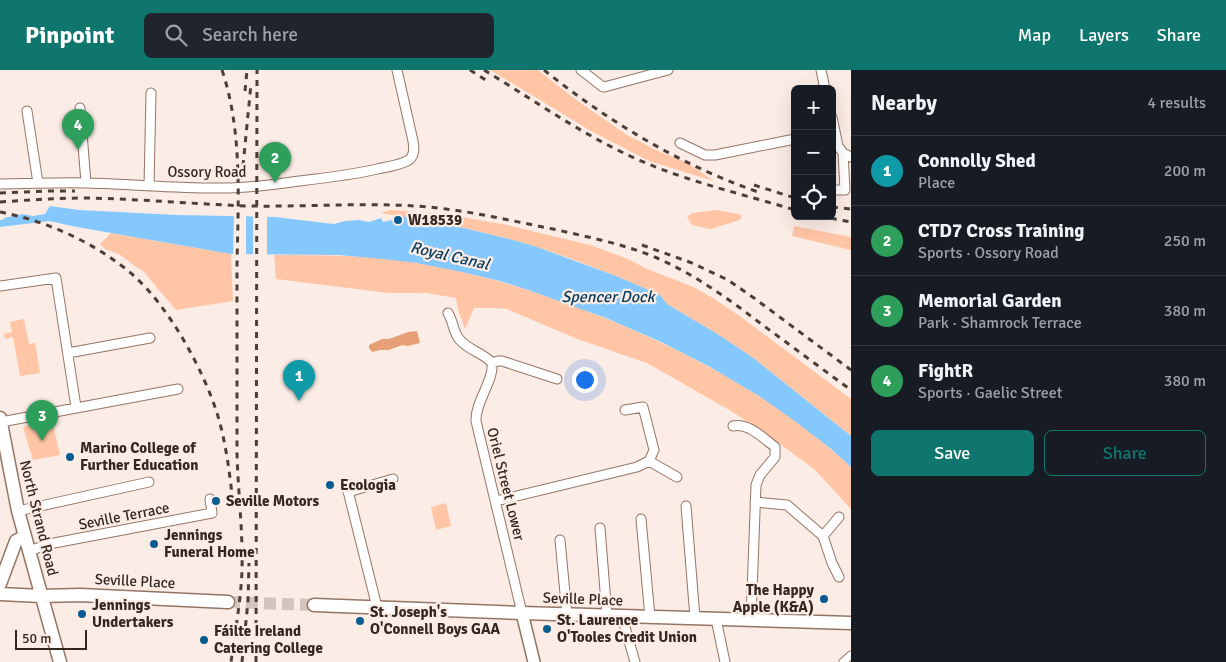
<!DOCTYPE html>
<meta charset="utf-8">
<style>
:root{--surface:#171b24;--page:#20242c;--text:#f1f3f6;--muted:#9ea1a6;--line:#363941;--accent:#0f766e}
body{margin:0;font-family:Signika,sans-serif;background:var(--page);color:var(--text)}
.controls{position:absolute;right:15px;top:15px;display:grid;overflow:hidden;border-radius:8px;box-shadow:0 5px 20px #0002}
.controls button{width:45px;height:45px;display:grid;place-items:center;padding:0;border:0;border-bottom:1px solid var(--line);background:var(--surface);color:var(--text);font:25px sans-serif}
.scale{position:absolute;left:15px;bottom:12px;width:72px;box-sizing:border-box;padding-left:5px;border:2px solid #342720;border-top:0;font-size:14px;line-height:18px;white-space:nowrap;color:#342720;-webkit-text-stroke:4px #fbece5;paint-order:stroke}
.you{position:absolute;left:584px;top:309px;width:18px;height:18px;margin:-12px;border:4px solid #fff;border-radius:50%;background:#1a73e8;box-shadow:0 0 0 8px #1a73e833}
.badge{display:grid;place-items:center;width:32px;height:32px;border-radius:50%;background:var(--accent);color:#fff;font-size:16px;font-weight:700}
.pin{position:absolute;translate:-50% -41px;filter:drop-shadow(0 1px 2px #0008)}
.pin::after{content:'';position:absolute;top:26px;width:18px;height:15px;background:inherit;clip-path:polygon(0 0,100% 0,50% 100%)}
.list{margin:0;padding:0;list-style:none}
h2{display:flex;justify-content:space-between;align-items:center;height:65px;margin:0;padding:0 20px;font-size:21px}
h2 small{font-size:16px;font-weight:400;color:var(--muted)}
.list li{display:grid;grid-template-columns:32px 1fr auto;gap:15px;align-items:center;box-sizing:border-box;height:70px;padding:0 20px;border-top:1px solid var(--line)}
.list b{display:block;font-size:19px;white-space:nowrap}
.list p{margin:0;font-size:16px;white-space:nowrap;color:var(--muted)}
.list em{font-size:16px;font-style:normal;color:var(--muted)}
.actions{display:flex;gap:10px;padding:15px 20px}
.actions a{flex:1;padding:11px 0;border:1px solid var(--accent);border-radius:8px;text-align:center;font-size:18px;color:var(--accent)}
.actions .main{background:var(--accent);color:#fff}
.icon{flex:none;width:28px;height:28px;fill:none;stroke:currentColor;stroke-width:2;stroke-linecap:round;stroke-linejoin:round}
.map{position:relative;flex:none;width:851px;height:592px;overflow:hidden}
header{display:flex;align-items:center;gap:30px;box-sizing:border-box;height:70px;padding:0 25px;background:var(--accent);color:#fff}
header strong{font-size:24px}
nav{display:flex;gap:28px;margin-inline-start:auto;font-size:18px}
.search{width:350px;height:45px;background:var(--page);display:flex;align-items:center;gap:12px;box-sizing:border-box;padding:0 18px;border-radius:8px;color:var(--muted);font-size:19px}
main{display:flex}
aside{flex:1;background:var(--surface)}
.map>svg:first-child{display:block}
</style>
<header>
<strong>Pinpoint</strong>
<div class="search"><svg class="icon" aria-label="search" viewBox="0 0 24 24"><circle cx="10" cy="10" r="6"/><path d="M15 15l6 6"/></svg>Search here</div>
<nav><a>Map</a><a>Layers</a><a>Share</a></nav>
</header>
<main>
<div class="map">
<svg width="851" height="592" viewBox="0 0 851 592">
<rect width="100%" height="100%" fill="#fbece5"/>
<path fill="#ffc5a5" d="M490,0H538L575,29L627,65L660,82L686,92L714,111L649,91L591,61Z
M390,140L444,144L507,155L590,175L628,189L647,199L691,216L713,228L741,247L851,329V366L752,287L719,265L667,234L660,225L616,206L575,190L537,177L513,170L468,159L381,143Z
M717,140L742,145L740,150L710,159L692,155L687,147L692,143Z
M794,156L851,167V180L792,166Z
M111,163L231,184L233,231L176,240L143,201L139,199L119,184L105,179L100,174Z
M274,185C322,185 370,185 418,193C489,205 558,228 624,256C653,269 682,282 709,297C760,324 808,358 851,397V439L814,399L769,366L731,341L649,294L575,268L507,239L495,238H474L465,259L458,239L456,228L426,223H389L276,209Z
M24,249L29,274L35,273L40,303L20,306L13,267L5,269L4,264L12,262L10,252Z
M52,350L60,385L33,390L23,357Z
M446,433L451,456L436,460L431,437Z"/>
<path fill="#e79f76" d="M417,261L420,273L408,276L402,275L389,280H380L372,282L369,278V275L382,269H389L408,262Z"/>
<path fill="#84c8fd" d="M50,136L79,140L177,145L275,147L334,154L345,151L359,150L369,152L381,148L383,152L392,150L395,145L468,159L513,170L537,177L616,206L660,225L667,234L719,265L752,287L851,366V397L831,379L796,352L759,326L710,297L661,272L606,248L531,221L500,211L462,202L417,193L383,189L338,185L231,184L77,157L49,151L0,157V150H3L4,148L23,144L33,146L45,144Z"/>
<path fill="#fbece5" d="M234,144H246V187H233Z
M253,144L267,145V187H253Z"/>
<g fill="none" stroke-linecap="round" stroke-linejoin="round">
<path stroke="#d3c5be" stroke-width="12" stroke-dasharray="12 6" stroke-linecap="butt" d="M228,532L314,535"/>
<g stroke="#947564" stroke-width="9">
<path id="pedestrian" d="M843,592L851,585"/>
</g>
<g stroke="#947564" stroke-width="11">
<path id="minor" d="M581,0L603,17L608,16L668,0
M821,0L825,19
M80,38L86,113
M27,41L38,113
M832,47L838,76L843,83L851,87
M680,73L705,85H715L795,69
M843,83L845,120
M0,114C29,114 58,112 87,113C130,114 173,118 216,118C243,119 272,115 299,111C325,108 352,105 377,99C386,97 403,95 410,89C415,84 414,77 413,71L397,0
M149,116L151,23
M832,120H845
M0,216L56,208L76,337
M448,243C453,251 453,261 459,269C469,281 484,283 492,293L498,291H502L557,309
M68,283L150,268
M492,293C494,311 475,332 476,351L522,543
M625,340L643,337L654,380L649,391
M1,352L178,319
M733,356C749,353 763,368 775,377V387L760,405L756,415L751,550
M346,413L377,537
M348,422L393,409
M496,431L637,397L649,391L677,407
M755,432L787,435L823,466L832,493L839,507
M686,436L695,548
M18,441L149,412
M641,449L650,547
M600,458L607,546
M823,466L839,447
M560,470L567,545
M29,481L49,474L212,443L210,429
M622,547L635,592
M716,549L725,592"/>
</g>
<g stroke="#947564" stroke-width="14">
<path id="tertiary" d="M522,543L534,592"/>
</g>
<g stroke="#947564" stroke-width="15">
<path id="secondary" d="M0,348L18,441L60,592
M0,514L16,471L25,466
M0,524L41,526L80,525L228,532
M314,535L522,543L851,553"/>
</g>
<use href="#pedestrian" stroke="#fff" stroke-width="7"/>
<use href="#minor" stroke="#fff" stroke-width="9"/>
<use href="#tertiary" stroke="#fff" stroke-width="11"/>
<use href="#secondary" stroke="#fff" stroke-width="12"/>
<path stroke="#4c3f38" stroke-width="3" stroke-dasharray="6 6" stroke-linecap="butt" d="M222,0C243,63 238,132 237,197C237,259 237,321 237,383C238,422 243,461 242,500C241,530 235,562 231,592
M470,0L489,12
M484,0C537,32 588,69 646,93C693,113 746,125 795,140
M544,0C609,52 682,96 761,123
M245,21L247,0
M243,96L251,14
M754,115L795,128
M0,123L46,121H75
M0,132C29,130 57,128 86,128C140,129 194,134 248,136C308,137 369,132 429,137C471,141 512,151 553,159C588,167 624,174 657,188C696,205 730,230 764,256C793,277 822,299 851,320
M832,137L851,139
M0,142C47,151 96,173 133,205C169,237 202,297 217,343C225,369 229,397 232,425
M819,146L851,152
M642,175L692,193L728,210L754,228L851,300
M242,592L248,531L249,493
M256,592L257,0"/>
</g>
<g fill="#065c8e" stroke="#fbece5" stroke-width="2">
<circle cx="398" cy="150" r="5"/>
<circle cx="70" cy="387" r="5"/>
<circle cx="330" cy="415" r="5"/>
<circle cx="216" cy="431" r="5"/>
<circle cx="154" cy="474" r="5"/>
<circle cx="824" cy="529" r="5"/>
<circle cx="82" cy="544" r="5"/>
<circle cx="360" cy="551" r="5"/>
<circle cx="547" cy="559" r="5"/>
<circle cx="204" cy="570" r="5"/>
</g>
<g text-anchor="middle" stroke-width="4.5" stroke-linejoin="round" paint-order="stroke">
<g font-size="15" fill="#342720" stroke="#fbece5">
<text x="207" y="107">Ossory Road</text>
<text transform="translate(506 414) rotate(76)" y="5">Oriel Street Lower</text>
<text transform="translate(124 446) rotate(-11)" y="5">Seville Terrace</text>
<text transform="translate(39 448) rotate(76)" y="5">North Strand Road</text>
<text transform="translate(135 511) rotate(3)" y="5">Seville Place</text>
<text transform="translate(583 529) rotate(2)" y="5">Seville Place</text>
</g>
<g font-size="15" font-weight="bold" fill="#342720" stroke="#fbece5" text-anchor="start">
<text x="408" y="155">W18539</text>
<text x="80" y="383">Marino College of<tspan x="80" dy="17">Further Education</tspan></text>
<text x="340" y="420">Ecologia</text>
<text x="226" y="436">Seville Motors</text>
<text x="164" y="470">Jennings<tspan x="164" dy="17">Funeral Home</tspan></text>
<text x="814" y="525" text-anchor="end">The Happy<tspan x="814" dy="17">Apple (K&amp;A)</tspan></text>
<text x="92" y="540">Jennings<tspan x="92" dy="17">Undertakers</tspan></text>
<text x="370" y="547">St. Joseph's<tspan x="370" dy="17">O'Connell Boys GAA</tspan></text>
<text x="557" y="555">St. Laurence<tspan x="557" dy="17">O'Tooles Credit Union</tspan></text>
<text x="214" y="566">Fáilte Ireland<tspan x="214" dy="17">Catering College</tspan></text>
</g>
<g font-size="16" font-style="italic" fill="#053c5e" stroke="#fbece5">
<text transform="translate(450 185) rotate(13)" y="6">Royal Canal</text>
<text x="608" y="232">Spencer Dock</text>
</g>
</g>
</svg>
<div class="controls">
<button>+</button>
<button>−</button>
<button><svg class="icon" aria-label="locate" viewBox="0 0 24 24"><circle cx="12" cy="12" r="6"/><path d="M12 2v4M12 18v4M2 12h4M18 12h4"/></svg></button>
</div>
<div class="scale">50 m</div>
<div class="you"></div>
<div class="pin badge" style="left:299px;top:331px;background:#0f9aa8">1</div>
<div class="pin badge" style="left:275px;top:113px;background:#2e9e5b">2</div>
<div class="pin badge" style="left:42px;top:371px;background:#2e9e5b">3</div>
<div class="pin badge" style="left:78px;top:80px;background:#2e9e5b">4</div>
</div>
<aside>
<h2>Nearby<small>4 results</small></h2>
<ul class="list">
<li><span class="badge" style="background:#0f9aa8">1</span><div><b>Connolly Shed</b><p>Place</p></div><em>200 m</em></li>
<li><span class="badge" style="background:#2e9e5b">2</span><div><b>CTD7 Cross Training</b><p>Sports · Ossory Road</p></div><em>250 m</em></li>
<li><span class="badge" style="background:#2e9e5b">3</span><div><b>Memorial Garden</b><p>Park · Shamrock Terrace</p></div><em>380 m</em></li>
<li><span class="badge" style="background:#2e9e5b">4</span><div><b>FightR</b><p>Sports · Gaelic Street</p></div><em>380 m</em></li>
</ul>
<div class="actions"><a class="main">Save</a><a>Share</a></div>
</aside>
</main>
